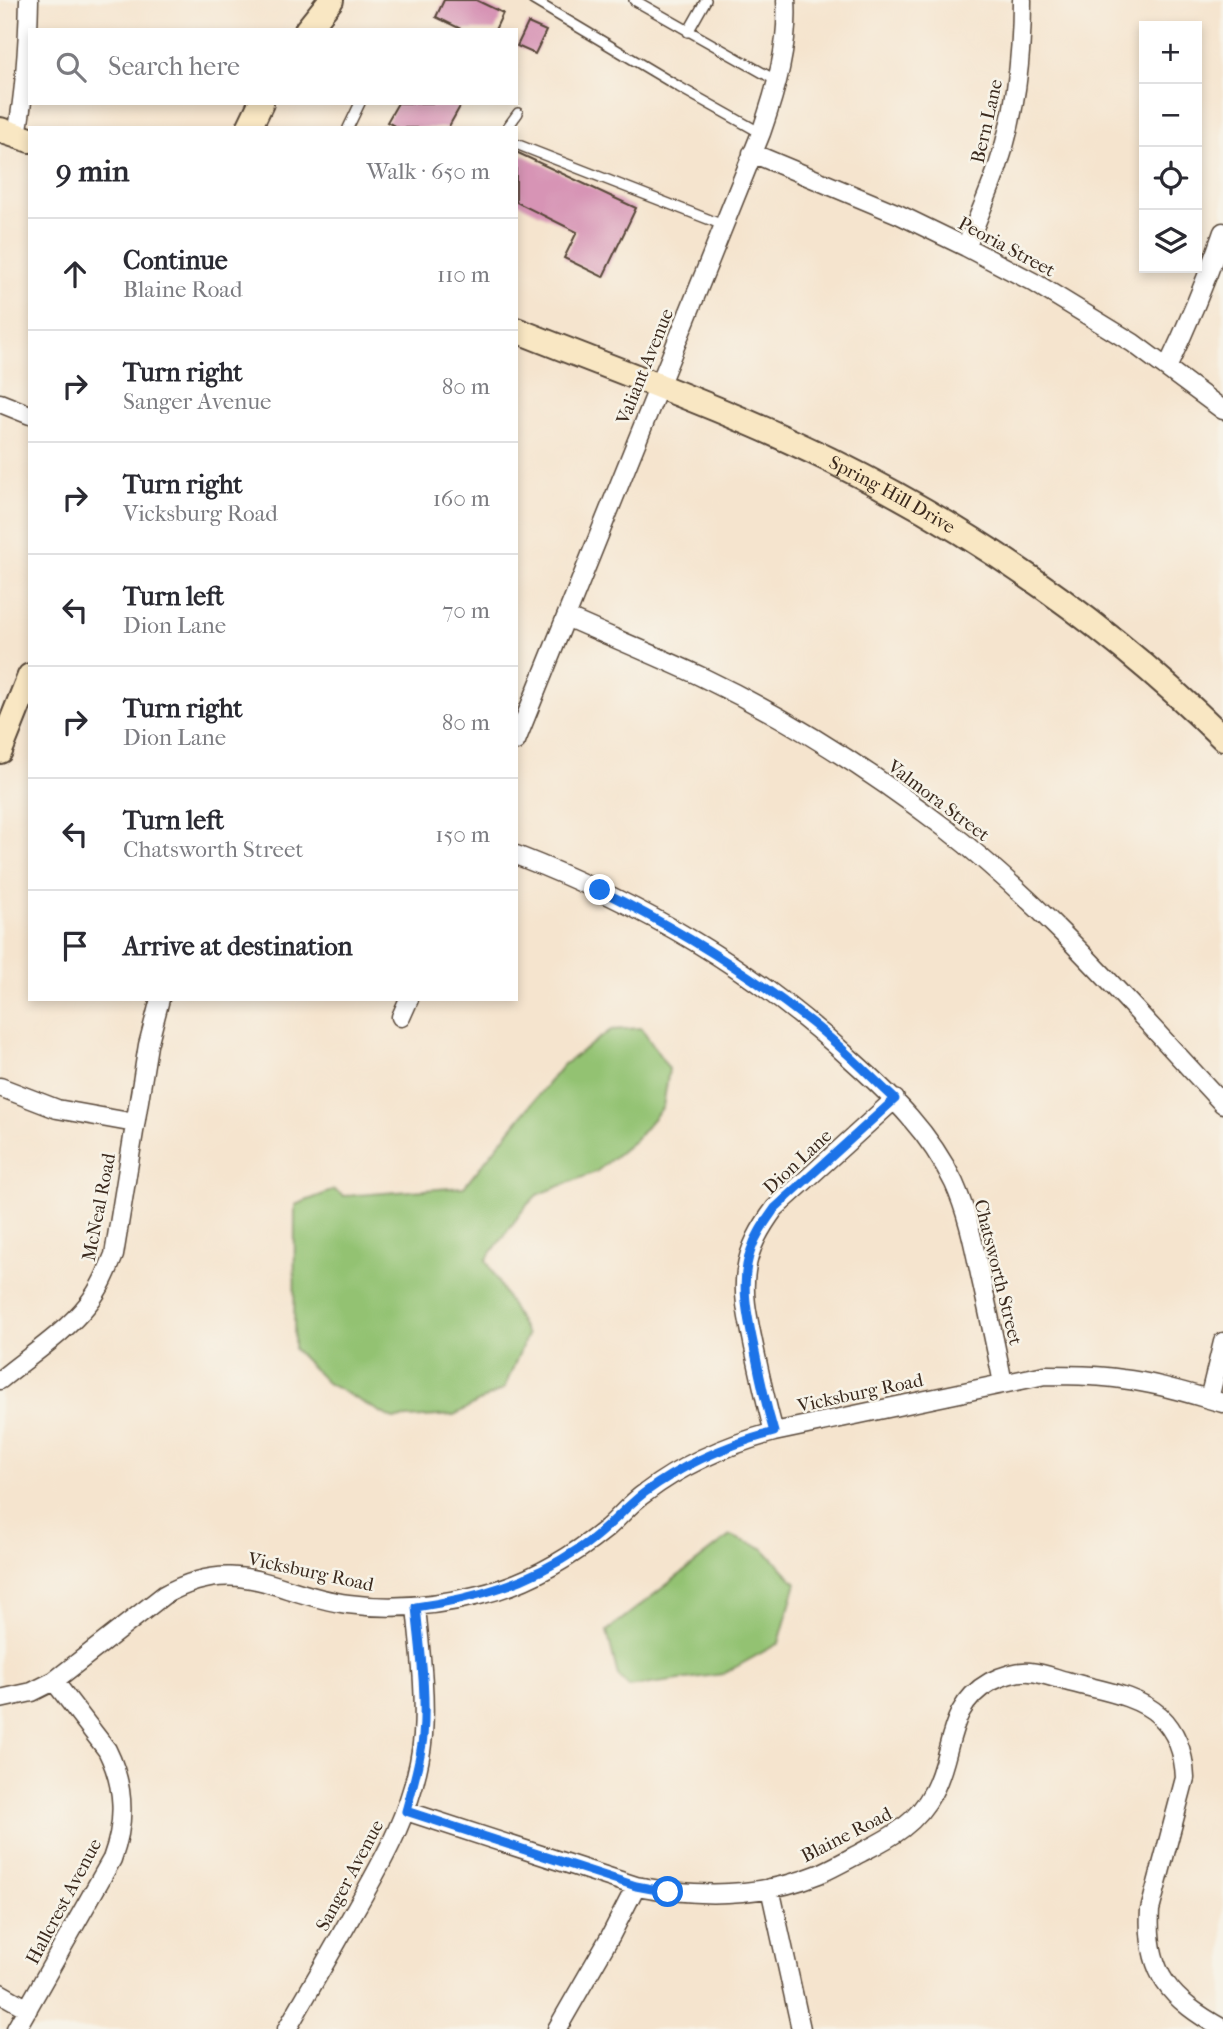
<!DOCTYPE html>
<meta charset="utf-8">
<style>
:root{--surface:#fff;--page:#f7f7f7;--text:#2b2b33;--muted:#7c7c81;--line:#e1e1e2}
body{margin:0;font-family:"IM FELL French Canon",serif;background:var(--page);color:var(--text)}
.controls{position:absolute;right:21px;top:21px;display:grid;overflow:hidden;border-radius:0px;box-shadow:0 4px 10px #0003}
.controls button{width:63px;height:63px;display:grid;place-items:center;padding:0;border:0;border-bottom:2px solid var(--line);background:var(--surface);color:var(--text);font:35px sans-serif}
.stop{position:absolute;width:21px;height:21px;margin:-16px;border:5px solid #1a73e8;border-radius:50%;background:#fff}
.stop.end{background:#1a73e8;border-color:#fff;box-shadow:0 2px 7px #0008}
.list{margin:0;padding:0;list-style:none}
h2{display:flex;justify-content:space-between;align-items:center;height:91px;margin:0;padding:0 28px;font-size:30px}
h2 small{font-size:23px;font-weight:400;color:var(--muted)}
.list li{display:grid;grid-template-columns:46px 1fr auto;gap:21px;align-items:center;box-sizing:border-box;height:112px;padding:0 28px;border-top:2px solid var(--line)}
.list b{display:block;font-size:26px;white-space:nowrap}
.list p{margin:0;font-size:23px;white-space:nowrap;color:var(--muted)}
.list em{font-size:23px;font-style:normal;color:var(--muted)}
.icon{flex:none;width:38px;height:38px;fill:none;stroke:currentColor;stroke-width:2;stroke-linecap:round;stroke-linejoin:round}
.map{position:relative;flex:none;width:1223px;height:2029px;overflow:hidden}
.search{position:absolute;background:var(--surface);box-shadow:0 4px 10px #0003;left:28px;top:28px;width:490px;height:77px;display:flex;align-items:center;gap:18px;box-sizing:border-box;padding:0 24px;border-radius:0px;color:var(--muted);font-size:26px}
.panel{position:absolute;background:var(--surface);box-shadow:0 4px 10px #0003;left:28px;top:126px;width:490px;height:875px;border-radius:0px}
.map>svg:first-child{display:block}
</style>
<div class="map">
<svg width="1223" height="2029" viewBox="0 0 1223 2029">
<rect width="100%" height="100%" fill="#f7f3e8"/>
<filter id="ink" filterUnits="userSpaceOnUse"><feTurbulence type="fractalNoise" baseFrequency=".0143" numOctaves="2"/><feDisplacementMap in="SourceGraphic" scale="14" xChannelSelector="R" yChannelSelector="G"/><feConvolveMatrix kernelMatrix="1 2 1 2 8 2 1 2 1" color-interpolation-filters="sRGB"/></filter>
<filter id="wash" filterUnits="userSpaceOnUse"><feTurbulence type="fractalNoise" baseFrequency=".00686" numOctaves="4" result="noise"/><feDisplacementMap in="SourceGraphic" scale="28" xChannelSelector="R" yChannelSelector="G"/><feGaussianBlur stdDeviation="1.57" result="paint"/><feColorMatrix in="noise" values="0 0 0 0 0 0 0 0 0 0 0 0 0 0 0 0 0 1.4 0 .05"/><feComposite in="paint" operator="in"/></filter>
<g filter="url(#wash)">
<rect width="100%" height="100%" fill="#f5e4ce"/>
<path fill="#93c272" stroke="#677648" stroke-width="2" d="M641,1028L669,1069L663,1107L635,1140L596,1172L537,1195L526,1206L486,1260L527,1335L504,1389L454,1415L393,1419L327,1383L294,1349L295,1205L334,1190L344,1196L464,1187L563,1065L611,1030Z
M730,1536L763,1548L796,1583L779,1643L723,1674L629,1687L618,1676L607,1631Z"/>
<g id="blocks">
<path fill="#d794b5" d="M444,0H476L503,13L495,30H463L436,17Z
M528,23L546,31L535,54L517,46Z
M398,103H462L448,128H398L387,122Z
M516,152L636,208L603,277L564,258L577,232L516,202Z"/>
</g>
</g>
<g filter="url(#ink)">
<use href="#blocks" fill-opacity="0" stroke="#574638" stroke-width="2"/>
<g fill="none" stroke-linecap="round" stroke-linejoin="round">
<g stroke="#574638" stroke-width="12">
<path id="lane" d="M533,0L679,87L761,133
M634,0L777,81
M688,32L706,0
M348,128L360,103
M507,128L518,113
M516,144L723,225"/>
</g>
<g stroke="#574638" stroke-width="21">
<path id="street" d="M17,135C25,90 28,46 29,0
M752,153L898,214L966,247L1035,283L1133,343L1223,410
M966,247C977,220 989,193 998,166C1016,113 1022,56 1022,0
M1167,368C1188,324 1207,279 1223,232
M0,403L30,415
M566,617C611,637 657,656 702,677C788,718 869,770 945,828C1048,908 1134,1009 1223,1104
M516,741L761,133C776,90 789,45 786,0
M516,855C644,905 752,967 853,1061C893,1097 930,1133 954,1183C968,1214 974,1246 981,1279C989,1314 996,1349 1003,1383
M401,1017L409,999
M0,1087L57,1109L135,1123
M0,1380C29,1356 64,1334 88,1304C100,1289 107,1272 114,1255L148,1045L160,999
M1209,1399L1223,1342
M774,1432C766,1404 760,1375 754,1347C749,1322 742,1296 746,1271C749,1247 761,1227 775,1208L895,1099
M0,1699L32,1692L54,1681L164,1595C239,1553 274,1594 348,1604C392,1610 436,1606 479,1595C526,1584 569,1559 606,1529C619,1518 630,1503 645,1493C683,1464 727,1445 774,1432L1045,1375C1071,1375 1096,1375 1122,1379C1156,1383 1190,1394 1223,1403
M406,1811L636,1886C696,1897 760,1898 819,1874C833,1868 847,1860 862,1852C892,1837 917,1823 933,1792C954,1754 945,1707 990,1682C1001,1676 1017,1671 1030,1672C1042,1673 1055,1678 1066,1681C1097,1690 1136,1694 1160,1716C1178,1733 1184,1755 1185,1778L1150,1910C1146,1974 1170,1999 1223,2029
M770,1888L801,2029
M0,1993L28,2009
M16,2029L112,1859C126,1821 125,1786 107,1750L54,1681
M287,2029C308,1992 330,1955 351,1917C384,1860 417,1803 423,1735C426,1692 420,1649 416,1607
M557,2029L611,1935L636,1886"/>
</g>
<g stroke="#574638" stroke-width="28">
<g id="secondary">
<path d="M307,30L331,0"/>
<path d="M249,128L261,103"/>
<path d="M0,130L30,140"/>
<path id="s1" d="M516,330C621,372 729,410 830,460C974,531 1109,625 1223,738"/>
<path d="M0,751L30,676"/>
</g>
</g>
<use href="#lane" stroke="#fff" stroke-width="9"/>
<use href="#street" stroke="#fff" stroke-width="18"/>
<use href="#secondary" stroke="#f9e7c3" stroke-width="24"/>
</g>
</g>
<g fill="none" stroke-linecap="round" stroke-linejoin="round" filter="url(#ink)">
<path stroke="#1a73e8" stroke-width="9" d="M600,890C676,928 745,970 812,1023C841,1046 868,1074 895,1099L775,1208C766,1221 756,1234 751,1250C739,1284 748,1318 755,1352C760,1379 766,1405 774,1432C727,1445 683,1464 644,1493C622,1510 604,1533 580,1548C528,1583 477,1598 416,1607C420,1649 427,1694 423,1737C420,1762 413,1786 406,1811L636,1886L668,1892"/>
</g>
<g text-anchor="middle" stroke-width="5" stroke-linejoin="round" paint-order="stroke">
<g font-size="19" fill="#3b2a1e" stroke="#f7f3e8">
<text transform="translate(986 121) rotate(-77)" y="7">Bern Lane</text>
<text transform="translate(1007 246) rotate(28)" y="7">Peoria Street</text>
<text transform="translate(644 366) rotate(-68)" y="7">Valiant Avenue</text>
<text dy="7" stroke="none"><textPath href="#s1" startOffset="411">Spring Hill Drive</textPath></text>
<text transform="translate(939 800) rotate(37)" y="7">Valmora Street</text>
<text transform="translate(797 1161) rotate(-43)" y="7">Dion Lane</text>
<text transform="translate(98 1207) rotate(-79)" y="7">McNeal Road</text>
<text transform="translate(999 1272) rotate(76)" y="7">Chatsworth Street</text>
<text transform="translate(860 1392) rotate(-12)" y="7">Vicksburg Road</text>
<text transform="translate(311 1571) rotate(12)" y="7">Vicksburg Road</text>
<text transform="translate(846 1834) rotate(-27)" y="7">Blaine Road</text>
<text transform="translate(349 1875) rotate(-62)" y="7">Sanger Avenue</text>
<text transform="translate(63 1901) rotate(-62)" y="7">Hallcrest Avenue</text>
</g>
</g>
</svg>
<div class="controls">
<button>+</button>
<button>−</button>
<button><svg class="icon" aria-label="locate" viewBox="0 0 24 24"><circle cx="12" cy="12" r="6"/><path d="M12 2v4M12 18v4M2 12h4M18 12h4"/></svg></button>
<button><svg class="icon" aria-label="layers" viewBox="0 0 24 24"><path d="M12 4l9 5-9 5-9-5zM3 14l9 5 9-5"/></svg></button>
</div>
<div class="stop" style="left:668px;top:1892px"></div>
<div class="stop end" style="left:600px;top:890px"></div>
<div class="search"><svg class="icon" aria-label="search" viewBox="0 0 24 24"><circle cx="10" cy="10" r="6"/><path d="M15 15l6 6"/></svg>Search here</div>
<section class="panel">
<h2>9 min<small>Walk · 650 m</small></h2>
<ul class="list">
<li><svg class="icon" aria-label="ahead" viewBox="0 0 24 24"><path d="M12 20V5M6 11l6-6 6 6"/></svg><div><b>Continue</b><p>Blaine Road</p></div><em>110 m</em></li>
<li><svg class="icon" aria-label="right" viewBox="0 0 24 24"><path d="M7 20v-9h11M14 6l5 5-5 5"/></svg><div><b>Turn right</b><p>Sanger Avenue</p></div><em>80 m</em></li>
<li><svg class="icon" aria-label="right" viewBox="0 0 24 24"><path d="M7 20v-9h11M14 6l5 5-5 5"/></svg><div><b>Turn right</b><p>Vicksburg Road</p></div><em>160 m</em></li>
<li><svg class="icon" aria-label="left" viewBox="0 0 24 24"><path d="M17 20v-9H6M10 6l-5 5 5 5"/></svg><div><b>Turn left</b><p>Dion Lane</p></div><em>70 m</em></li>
<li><svg class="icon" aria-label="right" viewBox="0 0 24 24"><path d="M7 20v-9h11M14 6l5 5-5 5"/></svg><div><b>Turn right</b><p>Dion Lane</p></div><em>80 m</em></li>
<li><svg class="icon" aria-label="left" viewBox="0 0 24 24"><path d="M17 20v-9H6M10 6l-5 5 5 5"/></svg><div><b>Turn left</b><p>Chatsworth Street</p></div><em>150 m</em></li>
<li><svg class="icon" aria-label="arrive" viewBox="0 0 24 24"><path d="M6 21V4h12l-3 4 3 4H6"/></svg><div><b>Arrive at destination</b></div></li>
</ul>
</section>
</div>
